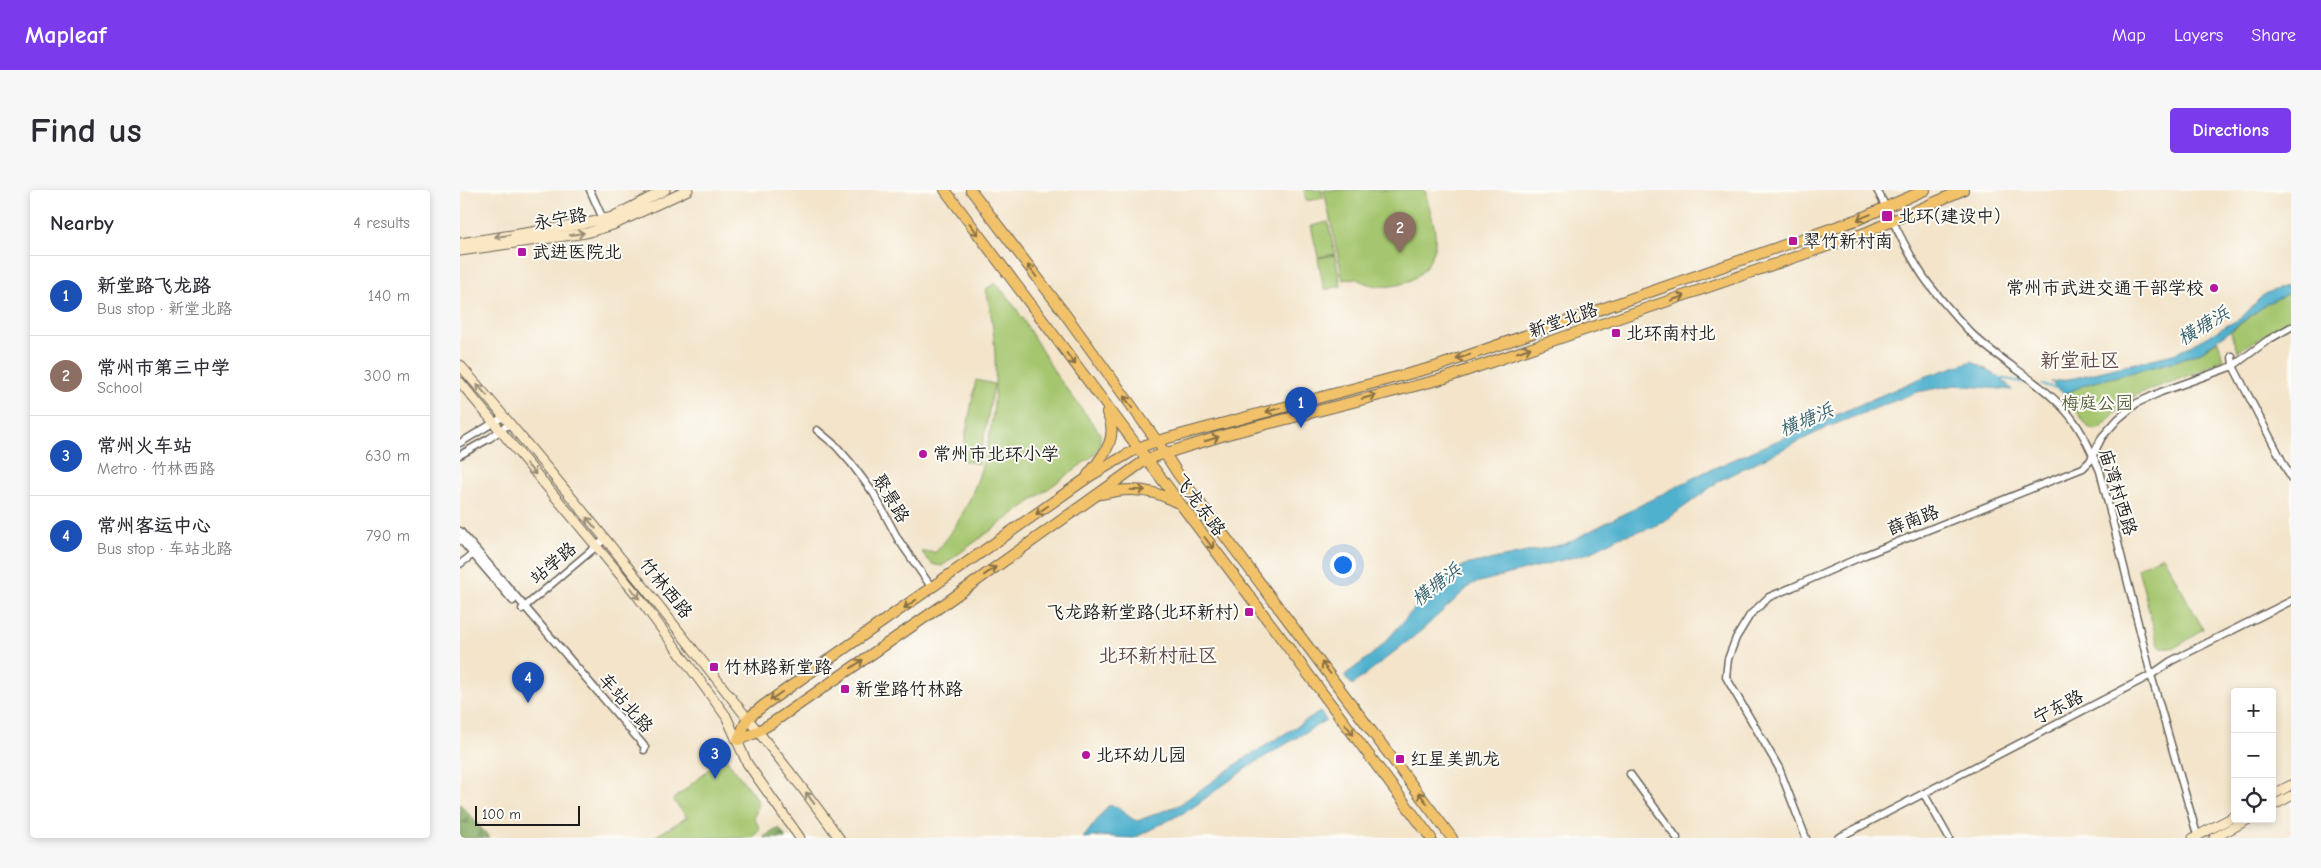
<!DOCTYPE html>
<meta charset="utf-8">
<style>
:root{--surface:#fff;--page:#f7f7f7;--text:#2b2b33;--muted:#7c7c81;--line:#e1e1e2;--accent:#7c3aed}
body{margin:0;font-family:"Comic Neue","LXGW WenKai TC",sans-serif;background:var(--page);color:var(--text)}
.controls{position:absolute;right:15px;bottom:15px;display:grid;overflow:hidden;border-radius:5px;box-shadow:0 2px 8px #0003}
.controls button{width:45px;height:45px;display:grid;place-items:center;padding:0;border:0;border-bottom:1px solid var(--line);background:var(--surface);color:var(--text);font:25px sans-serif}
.scale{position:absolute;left:15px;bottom:12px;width:105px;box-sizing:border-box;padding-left:5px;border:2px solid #1c1c1c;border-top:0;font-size:14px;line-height:18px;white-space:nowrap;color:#1c1c1c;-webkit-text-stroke:4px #fdfcf7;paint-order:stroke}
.you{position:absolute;left:882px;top:374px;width:18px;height:18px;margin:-12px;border:4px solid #fff;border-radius:50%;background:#1a73e8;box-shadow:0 0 0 8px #1a73e833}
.badge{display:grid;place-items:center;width:32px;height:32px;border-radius:50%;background:var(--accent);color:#fff;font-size:16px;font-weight:700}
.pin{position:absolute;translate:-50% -41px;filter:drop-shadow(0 1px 2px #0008)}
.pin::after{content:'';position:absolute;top:26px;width:18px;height:15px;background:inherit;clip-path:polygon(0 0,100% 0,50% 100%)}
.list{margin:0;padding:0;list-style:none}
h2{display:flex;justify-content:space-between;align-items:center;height:65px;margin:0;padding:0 20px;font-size:21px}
h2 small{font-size:16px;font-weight:400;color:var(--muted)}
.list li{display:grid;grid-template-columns:32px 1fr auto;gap:15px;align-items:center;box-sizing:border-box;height:80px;padding:0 20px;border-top:1px solid var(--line)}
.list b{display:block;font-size:19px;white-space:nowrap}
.list p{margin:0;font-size:16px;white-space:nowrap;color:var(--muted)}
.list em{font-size:16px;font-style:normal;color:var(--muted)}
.icon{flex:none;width:28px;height:28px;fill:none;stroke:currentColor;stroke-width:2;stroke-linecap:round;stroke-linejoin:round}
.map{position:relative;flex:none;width:1831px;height:648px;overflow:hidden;border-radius:5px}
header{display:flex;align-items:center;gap:30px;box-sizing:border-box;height:70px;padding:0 25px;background:var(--accent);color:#fff}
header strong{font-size:24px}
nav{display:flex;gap:28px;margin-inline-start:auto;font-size:18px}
.intro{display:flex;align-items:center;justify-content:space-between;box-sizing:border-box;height:120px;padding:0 30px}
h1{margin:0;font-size:35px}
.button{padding:12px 22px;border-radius:5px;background:var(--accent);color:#fff;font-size:18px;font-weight:700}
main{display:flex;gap:30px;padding:0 30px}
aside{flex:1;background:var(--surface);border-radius:5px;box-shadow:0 2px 8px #0003}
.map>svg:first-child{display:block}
</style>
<header>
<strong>Mapleaf</strong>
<nav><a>Map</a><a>Layers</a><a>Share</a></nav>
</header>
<div class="intro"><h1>Find us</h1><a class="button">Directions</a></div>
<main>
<aside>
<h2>Nearby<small>4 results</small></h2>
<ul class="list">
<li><span class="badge" style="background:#1a4fb4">1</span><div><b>新堂路飞龙路</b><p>Bus stop · 新堂北路</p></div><em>140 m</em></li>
<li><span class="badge" style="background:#8d6e63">2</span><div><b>常州市第三中学</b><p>School</p></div><em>300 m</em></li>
<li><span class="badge" style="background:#1a4fb4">3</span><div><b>常州火车站</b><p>Metro · 竹林西路</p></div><em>630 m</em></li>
<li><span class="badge" style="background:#1a4fb4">4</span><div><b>常州客运中心</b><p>Bus stop · 车站北路</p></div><em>790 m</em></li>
</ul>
</aside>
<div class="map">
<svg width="1831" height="648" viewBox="0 0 1831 648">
<defs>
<pattern id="forest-firs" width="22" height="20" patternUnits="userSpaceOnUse" patternTransform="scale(1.25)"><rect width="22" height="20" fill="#84ab61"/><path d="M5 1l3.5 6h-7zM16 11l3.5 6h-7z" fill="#6b8a4f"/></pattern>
</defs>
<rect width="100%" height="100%" fill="#fdfcf7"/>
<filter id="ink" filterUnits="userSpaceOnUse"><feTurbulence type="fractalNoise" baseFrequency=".02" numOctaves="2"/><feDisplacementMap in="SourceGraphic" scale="10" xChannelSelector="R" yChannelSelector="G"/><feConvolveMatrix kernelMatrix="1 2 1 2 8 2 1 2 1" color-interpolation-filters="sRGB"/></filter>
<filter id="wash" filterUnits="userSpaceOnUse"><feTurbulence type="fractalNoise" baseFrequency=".0096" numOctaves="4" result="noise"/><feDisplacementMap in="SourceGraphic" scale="20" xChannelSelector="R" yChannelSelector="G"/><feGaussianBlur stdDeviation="1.12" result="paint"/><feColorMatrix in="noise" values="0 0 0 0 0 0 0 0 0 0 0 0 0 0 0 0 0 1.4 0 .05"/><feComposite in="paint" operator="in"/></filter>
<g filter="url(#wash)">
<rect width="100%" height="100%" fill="#f3e4ca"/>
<path fill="url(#forest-firs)" stroke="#50643e" d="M0,614L30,648H0Z
M319,638L326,648H304L305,646Z"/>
<path fill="#a5c66e" stroke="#607145" d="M844,0H862L863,8L846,11Z
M864,0H965C968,16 977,37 975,53C971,93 926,107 895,88L883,90Z
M868,32L875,64L858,67L851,36Z
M875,65L881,96L864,100L858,68Z
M536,93L556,118L597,186L640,243C641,253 640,259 633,266L482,376C471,375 468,371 462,362H476C536,293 546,185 526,99Z
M1831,102V130L1778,161L1771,141L1808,113Z
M1758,151L1764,169L1733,184L1678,204L1660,217L1641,238L1635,240L1628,237L1604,204L1627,194L1741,162Z
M516,190L534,194L519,274L501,270Z
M1703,366L1743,439C1730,447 1712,466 1698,455L1678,378Z
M264,566L299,612L294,628L300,639L293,648H193L227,627L213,610Z"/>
<path fill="#4fb1ce" stroke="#366675" d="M1831,94V102L1808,113L1741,162L1716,171L1627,194L1604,204L1591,192L1614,188L1717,163L1781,128L1804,104Z
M1512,171L1542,189L1552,200L1495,195L1457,202L1368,237L1262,289L1209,328L1191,338L1159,347L1129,363L1012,394L962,440L892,495L884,486C895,477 907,469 917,460C946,432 969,394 1005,375L1105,354L1245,282L1461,188Z
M860,522L866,530L791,575L729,620L674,648L640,646L623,648L648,616C662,614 665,627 677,631L719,615L782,570Z"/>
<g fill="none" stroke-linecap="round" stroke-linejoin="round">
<path stroke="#4fb1ce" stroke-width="2" d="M1540,188L1573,194
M1582,195L1597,198"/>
</g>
</g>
<g filter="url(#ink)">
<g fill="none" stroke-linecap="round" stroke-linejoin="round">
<g stroke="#676259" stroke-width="9">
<path id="street" d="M130,0L143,29
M1417,0C1432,28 1449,68 1468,93C1481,110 1496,127 1510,142C1539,171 1577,189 1604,219C1621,237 1630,259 1640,281L1691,485L1738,648
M1772,166L1773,176L1831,288
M357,240L376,256L391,273L414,304L438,349L472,398
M0,253L43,227
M0,265L30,248L49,234
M0,341L185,557L184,560
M0,349L53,411
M0,374L16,362
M62,419L145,349
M1170,584L1217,648
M1464,604L1489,648
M1346,648L1319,578L1266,487L1268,469L1276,448L1290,425L1309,407L1333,397L1405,365L1623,278L1630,271L1642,247L1658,229L1677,213L1701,202L1773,176L1808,150L1831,137
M1378,648L1691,485L1711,471L1831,411"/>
</g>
<g stroke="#676259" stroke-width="11">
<path id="secondary" d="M0,53L123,34L152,27L205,0
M0,61L126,43L153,35L228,0
M0,175C87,276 172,380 254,486C296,540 340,592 379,648
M0,192L176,404L266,526L287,573L340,648
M1812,605L1831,595
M1812,616L1831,606
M1733,648L1775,626
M1754,648L1789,629"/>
</g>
<g stroke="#676259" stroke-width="12">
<path id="primary" d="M485,0L971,648
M511,0L605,124L697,251L718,284L992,648
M628,285C643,266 660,248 647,223
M642,304C668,297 692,298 716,312
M278,550L293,544L312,533L480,417L687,269L768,244L982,189L1405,43L1503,0
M278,550L287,529L304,515L630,286L678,258L697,251L978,176L1399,29L1465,0"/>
</g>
<use href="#street" stroke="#fff" stroke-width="6"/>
<use href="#secondary" stroke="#fae7c3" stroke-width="9"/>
<use href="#primary" stroke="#f2c26a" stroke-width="10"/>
</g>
<defs><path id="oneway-shaft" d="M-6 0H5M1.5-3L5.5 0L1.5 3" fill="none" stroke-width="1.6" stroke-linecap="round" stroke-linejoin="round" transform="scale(1.25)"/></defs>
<g stroke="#876f43">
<use href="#oneway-shaft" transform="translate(1404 27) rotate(157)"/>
<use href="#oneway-shaft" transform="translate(514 39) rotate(53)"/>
<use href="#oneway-shaft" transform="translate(572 81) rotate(-127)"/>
<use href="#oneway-shaft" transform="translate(1218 108) rotate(-19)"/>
<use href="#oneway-shaft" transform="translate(1064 160) rotate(-19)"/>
<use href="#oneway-shaft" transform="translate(1003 167) rotate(161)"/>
<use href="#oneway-shaft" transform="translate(611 169) rotate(53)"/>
<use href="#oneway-shaft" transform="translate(909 207) rotate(-14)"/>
<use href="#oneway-shaft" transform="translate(668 212) rotate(-125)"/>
<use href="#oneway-shaft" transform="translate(813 220) rotate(165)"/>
<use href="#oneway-shaft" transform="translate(752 249) rotate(-17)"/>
<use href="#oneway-shaft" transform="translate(678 300) rotate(2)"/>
<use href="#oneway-shaft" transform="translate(582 320) rotate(145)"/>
<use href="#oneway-shaft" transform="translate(749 353) rotate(53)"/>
<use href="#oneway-shaft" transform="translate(530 381) rotate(-36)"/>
<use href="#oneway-shaft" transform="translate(450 414) rotate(145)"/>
<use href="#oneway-shaft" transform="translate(397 474) rotate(-35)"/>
<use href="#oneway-shaft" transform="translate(866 478) rotate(-127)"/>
<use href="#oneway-shaft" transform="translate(316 506) rotate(145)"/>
<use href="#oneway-shaft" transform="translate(889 539) rotate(53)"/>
<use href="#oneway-shaft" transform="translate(963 608) rotate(-126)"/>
</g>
<g stroke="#968c78">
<use href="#oneway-shaft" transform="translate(117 44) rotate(-9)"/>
<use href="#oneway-shaft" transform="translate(42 46) rotate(172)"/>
<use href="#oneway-shaft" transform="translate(22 200) rotate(-131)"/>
<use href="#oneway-shaft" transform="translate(71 279) rotate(49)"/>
<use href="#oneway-shaft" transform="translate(131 333) rotate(-130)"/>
<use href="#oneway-shaft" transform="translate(175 403) rotate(52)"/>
<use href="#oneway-shaft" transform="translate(350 608) rotate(-126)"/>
</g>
</g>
<g fill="#b5179e" stroke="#fdfcf7" stroke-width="2">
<rect x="1421" y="20" width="12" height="12" rx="2.5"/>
<rect x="1328" y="46" width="10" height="10" rx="2.5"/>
<rect x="57" y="57" width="10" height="10" rx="2.5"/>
<circle cx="1754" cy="98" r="5"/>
<rect x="1151" y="138" width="10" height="10" rx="2.5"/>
<circle cx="463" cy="264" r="5"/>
<rect x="784" y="417" width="10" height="10" rx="2.5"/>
<rect x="249" y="472" width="10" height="10" rx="2.5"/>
<rect x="380" y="494" width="10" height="10" rx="2.5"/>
<circle cx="626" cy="565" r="5"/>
<rect x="935" y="564" width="10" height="10" rx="2.5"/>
</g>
<g text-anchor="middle" stroke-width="4" stroke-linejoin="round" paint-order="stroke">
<g font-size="18" fill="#1c1c1c" stroke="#fdfcf7" text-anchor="start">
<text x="1438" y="32">北环(建设中)</text>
<text x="1343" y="57">翠竹新村南</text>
<text x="72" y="68">武进医院北</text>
<text x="1744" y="104" text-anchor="end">常州市武进交通干部学校</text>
<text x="1166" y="149">北环南村北</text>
<text x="473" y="270">常州市北环小学</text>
<text x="779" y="428" text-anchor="end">飞龙路新堂路(北环新村)</text>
<text x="264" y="483">竹林路新堂路</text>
<text x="395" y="505">新堂路竹林路</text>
<text x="636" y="571">北环幼儿园</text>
<text x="950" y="575">红星美凯龙</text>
</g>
<g font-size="18" fill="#1c1c1c" stroke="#fdfcf7">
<text transform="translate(100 29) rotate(-10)" y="6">永宁路</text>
<text transform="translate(1103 130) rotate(-19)" y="6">新堂北路</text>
<text transform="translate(1658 302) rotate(73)" y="6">庙湾村西路</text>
<text transform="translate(431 308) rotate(59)" y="6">聚景路</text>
<text transform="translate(740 315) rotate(53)" y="6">飞龙东路</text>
<text transform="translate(1453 330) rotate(-21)" y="6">薛南路</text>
<text transform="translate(93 373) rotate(-40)" y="6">站学路</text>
<text transform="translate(206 398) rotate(51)" y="6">竹林西路</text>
<text transform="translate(166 513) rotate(49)" y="6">车站北路</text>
<text transform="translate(1598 517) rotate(-27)" y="6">宁东路</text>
</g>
<g font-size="18" fill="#53603d" stroke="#fdfcf7">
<text x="1637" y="219">梅庭公园</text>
</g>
<g font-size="19" font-style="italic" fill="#335f6c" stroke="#fdfcf7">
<text transform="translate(1743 135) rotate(-31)" y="7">横塘浜</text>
<text transform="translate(1346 229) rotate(-23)" y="7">横塘浜</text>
<text transform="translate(976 394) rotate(-38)" y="7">横塘浜</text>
</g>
<g font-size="20" fill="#5f4847" stroke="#fdfcf7">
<text x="1620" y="177">新堂社区</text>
<text x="698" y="472">北环新村社区</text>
</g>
</g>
</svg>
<div class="controls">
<button>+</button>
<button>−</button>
<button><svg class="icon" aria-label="locate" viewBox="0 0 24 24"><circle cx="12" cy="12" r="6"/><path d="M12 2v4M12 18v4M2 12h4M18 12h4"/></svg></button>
</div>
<div class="scale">100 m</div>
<div class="you"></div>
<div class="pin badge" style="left:841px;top:238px;background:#1a4fb4">1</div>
<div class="pin badge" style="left:940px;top:63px;background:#8d6e63">2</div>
<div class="pin badge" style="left:255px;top:589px;background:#1a4fb4">3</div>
<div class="pin badge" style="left:68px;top:513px;background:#1a4fb4">4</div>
</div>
</main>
